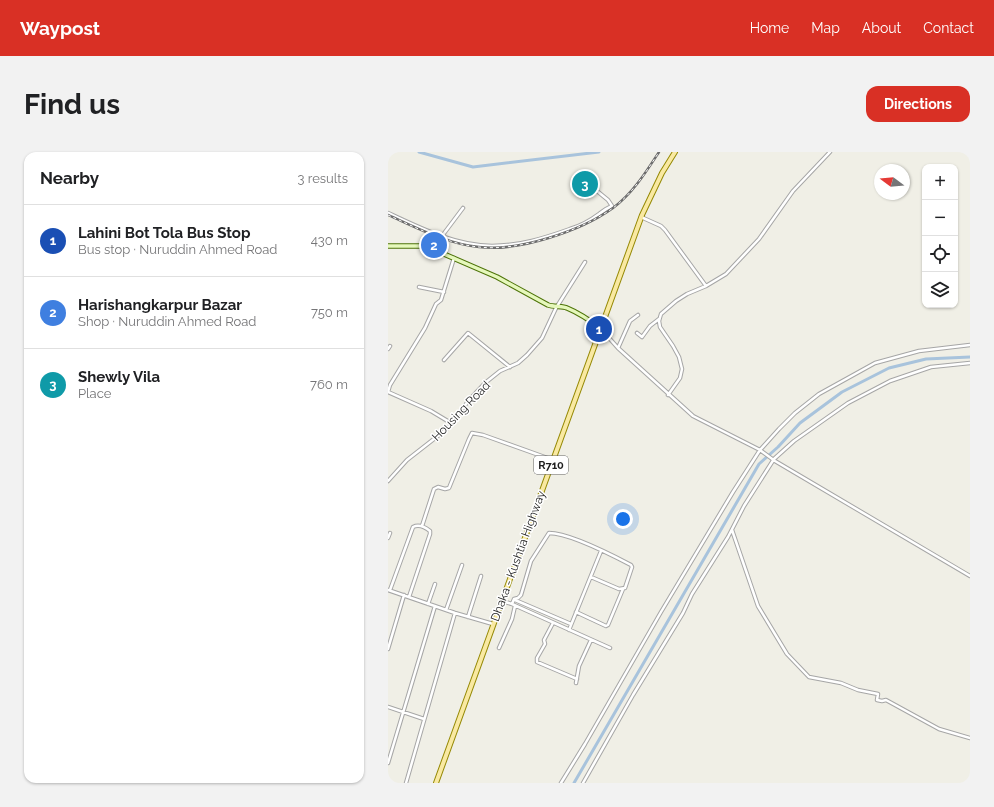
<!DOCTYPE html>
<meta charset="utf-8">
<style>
:root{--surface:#fff;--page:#f2f2f2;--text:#202124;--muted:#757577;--line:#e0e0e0;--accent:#d93025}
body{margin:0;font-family:Raleway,sans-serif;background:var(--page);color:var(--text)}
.controls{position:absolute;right:12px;top:12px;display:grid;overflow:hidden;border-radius:8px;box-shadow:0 1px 3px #0004}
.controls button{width:36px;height:36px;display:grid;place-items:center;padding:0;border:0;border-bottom:1px solid var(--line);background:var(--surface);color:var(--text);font:20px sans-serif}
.compass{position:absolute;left:486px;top:12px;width:36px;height:36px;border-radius:50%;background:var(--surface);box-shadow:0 1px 3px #0004;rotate:286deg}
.you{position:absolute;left:235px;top:367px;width:14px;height:14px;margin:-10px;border:3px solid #fff;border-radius:50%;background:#1a73e8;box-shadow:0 0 0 6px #1a73e833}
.badge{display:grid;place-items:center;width:26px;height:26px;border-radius:50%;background:var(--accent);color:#fff;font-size:13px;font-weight:700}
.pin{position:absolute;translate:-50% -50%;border:2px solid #fff;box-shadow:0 1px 4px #0006}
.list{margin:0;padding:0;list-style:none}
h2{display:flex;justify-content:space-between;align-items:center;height:52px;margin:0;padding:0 16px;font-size:17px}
h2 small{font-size:13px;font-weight:400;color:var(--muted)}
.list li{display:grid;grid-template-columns:26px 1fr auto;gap:12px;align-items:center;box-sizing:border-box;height:72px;padding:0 16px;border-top:1px solid var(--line)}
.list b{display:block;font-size:15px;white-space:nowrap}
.list p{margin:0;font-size:13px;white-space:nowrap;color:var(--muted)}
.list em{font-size:13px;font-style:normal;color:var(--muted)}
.icon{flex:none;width:22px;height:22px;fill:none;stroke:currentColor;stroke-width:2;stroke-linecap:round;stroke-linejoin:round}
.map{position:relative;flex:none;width:582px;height:631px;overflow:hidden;border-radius:12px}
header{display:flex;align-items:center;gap:24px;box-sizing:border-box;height:56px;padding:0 20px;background:var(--accent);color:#fff}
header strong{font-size:19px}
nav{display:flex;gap:22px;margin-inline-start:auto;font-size:14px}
.intro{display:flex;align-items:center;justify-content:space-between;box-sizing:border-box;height:96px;padding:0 24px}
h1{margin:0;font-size:28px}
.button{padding:10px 18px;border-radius:12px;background:var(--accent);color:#fff;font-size:14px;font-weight:700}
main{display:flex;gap:24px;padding:0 24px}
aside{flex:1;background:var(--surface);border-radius:12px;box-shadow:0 1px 3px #0004}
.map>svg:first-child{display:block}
</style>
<header>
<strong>Waypost</strong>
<nav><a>Home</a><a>Map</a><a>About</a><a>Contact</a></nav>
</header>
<div class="intro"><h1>Find us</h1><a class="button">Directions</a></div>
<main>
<aside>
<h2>Nearby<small>3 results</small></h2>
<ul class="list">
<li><span class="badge" style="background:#1a4fb4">1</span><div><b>Lahini Bot Tola Bus Stop</b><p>Bus stop · Nuruddin Ahmed Road</p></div><em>430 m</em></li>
<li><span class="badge" style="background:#3f7fe0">2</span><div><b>Harishangkarpur Bazar</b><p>Shop · Nuruddin Ahmed Road</p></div><em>750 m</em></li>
<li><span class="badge" style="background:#0f9aa8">3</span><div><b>Shewly Vila</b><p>Place</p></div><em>760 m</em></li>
</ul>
</aside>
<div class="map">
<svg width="582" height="631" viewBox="0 0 582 631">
<rect width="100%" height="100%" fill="#f0efe6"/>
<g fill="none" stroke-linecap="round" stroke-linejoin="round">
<path stroke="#a8c3dc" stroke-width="3" d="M31,0L85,15L211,0
M186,631L371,312L390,295L412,271L454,240L501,216L538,207L582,205"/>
<g stroke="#a6a6a6" stroke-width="4.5">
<path id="street" d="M0,61C32,76 68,94 104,94C131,94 157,86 182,77C192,74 203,68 211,62C216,58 219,56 224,54L220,48L198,30
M253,65L273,74L277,78L318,134
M48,98L54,84L75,56
M31,135L56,140
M213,177L230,196L305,264L372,298L387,309L582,424
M249,181L254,185L262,174L271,167
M230,196L242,169L250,163
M0,197L2,194
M56,208L80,181L122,215
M0,240L2,233L37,176L48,152L53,148L66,106
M0,240L43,259L63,271
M280,243L292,226L294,217L291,205L285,194L272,175L271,169L273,162L288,149L299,142L318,134L338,122L371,87L405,39L442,0
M0,329L19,308L60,276L81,248L97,231L112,219L130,211L139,203L154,186L168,156L197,110
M34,374L46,337L50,335L57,337L61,336L81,287L84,281L95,283L165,308
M344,378L370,454L399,502L421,525L453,531L470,538L490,542L489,548L494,549L498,548L551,577L582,586
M0,386L2,381
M0,438L67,461L105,472
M2,438L25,375C31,372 37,375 42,379V382L21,445
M127,448L183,472
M114,449L124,452L222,496
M40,452L47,432
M124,452L126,447L130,446L133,443L143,409L161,381C181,381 224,403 243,413L244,415L237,436L231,437L203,425
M58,458L74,413
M188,460L218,474L220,473L235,437
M80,465L93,424
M165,471L156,488L157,492L149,506V510L189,527
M181,478L213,399
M111,496L124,467L127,454
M0,497L16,443
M188,531L191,514L203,488
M0,555L36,567
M0,611L47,454
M18,631L67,461
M173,631L197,592L273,460L345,340L372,298L391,277L407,261L431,242L487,211L531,199L582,193
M195,631L245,543L295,461L304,442L340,385L356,354L386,307L406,289L460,251L502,229L543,215L582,211"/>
</g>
<g stroke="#4e7409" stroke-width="5.5">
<path id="secondary" d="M0,94H36L49,99L109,125L160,153C166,155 175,154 179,156C191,161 203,169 213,177"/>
</g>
<g stroke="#958905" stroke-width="6">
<path id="primary" d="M48,631L254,63L274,21L287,0"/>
</g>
<use href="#street" stroke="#fff" stroke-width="2.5"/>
<use href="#secondary" stroke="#e6f8bc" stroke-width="3.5"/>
<use href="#primary" stroke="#f9e9a2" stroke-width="4"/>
<g stroke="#6d6d6d" stroke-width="2.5">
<path id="rail" d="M0,63C29,76 59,92 91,95C130,100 193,79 225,56C245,41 258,20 271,0"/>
</g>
<use href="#rail" stroke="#fff" stroke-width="1" stroke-dasharray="3" stroke-linecap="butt"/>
</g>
<g text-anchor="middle" stroke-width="3" stroke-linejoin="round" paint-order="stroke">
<rect fill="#fff" stroke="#626262" stroke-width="1" x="146" y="304" width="34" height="18" rx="3"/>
<g font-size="11" font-weight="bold" fill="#1f1f1f">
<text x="163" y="317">R710</text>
</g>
<g font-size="12" fill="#1f1f1f" stroke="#fff">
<text transform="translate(73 259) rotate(-46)" y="4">Housing Road</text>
<text transform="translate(130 404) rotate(-70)" y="4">Dhaka - Kushtia Highway</text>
</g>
</g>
</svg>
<div class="controls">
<button>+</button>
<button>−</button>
<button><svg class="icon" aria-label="locate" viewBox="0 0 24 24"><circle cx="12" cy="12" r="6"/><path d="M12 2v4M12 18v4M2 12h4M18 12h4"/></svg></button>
<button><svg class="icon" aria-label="layers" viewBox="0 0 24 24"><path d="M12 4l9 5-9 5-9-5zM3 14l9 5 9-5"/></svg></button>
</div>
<svg class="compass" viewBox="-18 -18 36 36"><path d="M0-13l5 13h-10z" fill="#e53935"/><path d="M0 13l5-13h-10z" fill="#757577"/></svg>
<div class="you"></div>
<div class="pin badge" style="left:211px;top:177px;background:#1a4fb4">1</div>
<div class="pin badge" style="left:46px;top:93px;background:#3f7fe0">2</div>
<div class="pin badge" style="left:197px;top:32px;background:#0f9aa8">3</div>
</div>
</main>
